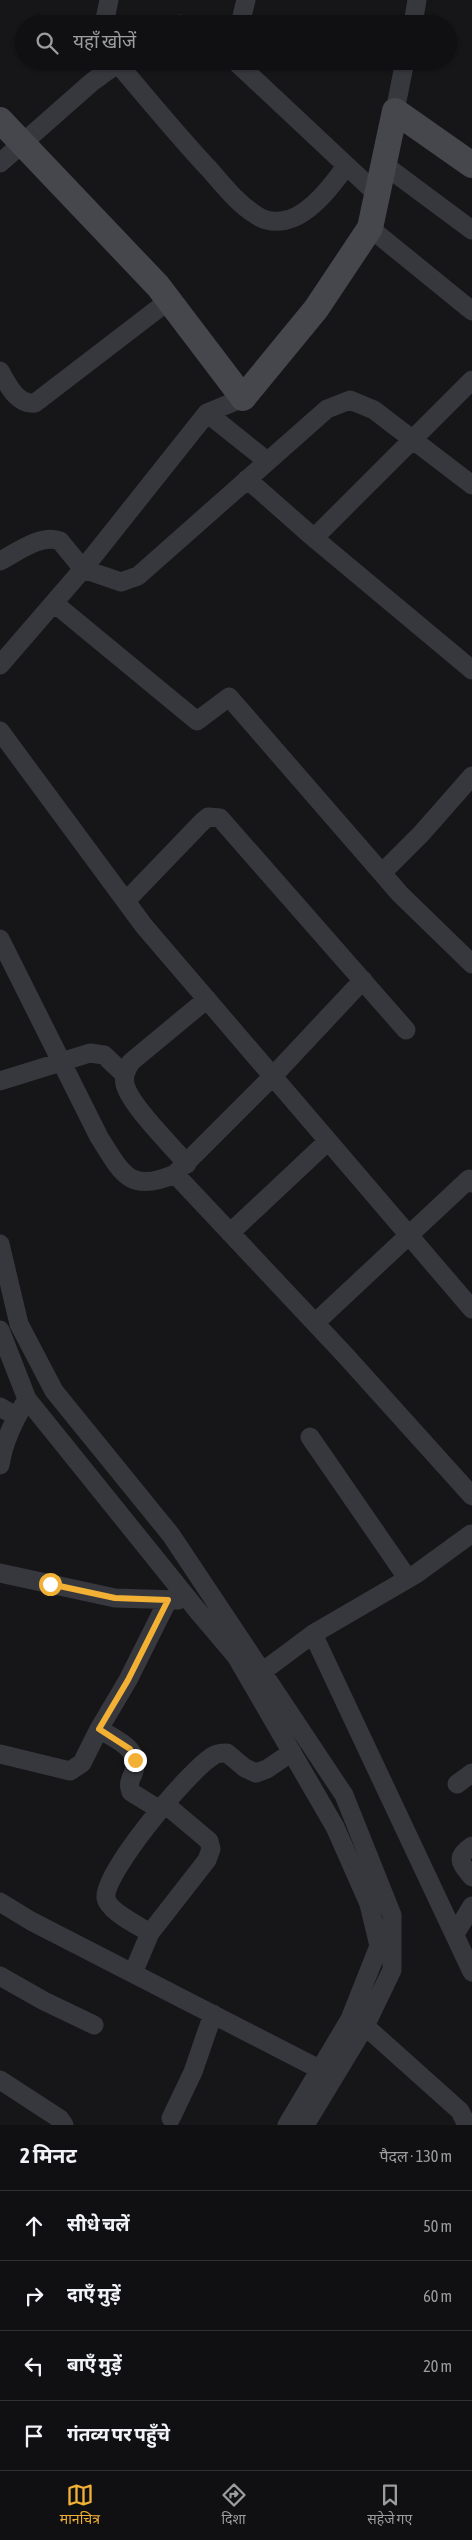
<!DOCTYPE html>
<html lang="hi">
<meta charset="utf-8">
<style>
:root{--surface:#101012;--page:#1e1e20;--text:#f1f3f6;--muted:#9c9d9f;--line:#303032;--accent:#f2b134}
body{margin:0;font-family:"Asap Condensed","Noto Sans Devanagari",sans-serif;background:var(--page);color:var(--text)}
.stop{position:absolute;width:15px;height:15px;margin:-11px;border:4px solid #f2b134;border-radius:50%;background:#fff}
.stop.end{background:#f2b134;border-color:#fff;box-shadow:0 1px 5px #0008}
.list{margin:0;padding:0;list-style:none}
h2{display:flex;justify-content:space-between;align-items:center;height:65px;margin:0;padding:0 20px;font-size:21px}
h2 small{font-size:16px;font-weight:400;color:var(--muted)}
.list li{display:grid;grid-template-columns:32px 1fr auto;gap:15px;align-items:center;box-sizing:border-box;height:70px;padding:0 20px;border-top:1px solid var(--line)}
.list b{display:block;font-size:19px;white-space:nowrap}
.list em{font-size:16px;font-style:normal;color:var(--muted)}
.icon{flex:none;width:28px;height:28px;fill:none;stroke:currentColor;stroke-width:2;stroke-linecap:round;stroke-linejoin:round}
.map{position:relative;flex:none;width:472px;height:2125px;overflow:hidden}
.search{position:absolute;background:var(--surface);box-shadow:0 1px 4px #0004;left:15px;right:15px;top:15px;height:55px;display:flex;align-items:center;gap:12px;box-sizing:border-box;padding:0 18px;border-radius:28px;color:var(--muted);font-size:19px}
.sheet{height:345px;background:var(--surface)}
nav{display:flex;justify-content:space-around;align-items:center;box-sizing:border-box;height:70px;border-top:1px solid var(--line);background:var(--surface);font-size:14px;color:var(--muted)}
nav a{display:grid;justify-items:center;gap:2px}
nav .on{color:var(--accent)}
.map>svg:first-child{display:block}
</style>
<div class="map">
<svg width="472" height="2125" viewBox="0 0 472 2125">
<rect width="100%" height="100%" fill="#161618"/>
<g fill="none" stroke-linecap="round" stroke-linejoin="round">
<path stroke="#37383d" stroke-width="19" d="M104,24L109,0
M180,24H181
M240,24L246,0
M413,24L417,0
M235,61L379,196
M118,64C148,99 178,136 210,170C224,186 238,204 256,215C263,220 272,222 281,221C307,219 332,186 346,166
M395,111L405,61
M0,163L92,82L121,61
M383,164L472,230
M370,228L472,311
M0,371C8,385 17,405 35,403L168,301
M472,380L314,538L472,670
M207,413L267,461
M247,479L314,538
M0,561C16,553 42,533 60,541L83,569L121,582L138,576L327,409L350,400L374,410L472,485
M54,603L197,721L229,697L400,894L472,964
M0,665L83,569L207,413L243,398
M0,731L144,926L472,1309
M382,873L421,834L472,776
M126,901L202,822L208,817L220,818L406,1030
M0,939L99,1137C122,1173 129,1194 175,1174
M363,980L273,1076L175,1174L345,1355L472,1496
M0,1081L90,1053L104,1055L124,1074
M187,1164C172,1146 129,1104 125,1084C123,1075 127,1069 131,1062L207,999
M230,1233L328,1141
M0,1244L19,1324L54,1391L171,1535L344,1795L392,1915V1970L365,2026L305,2125
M315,1323L469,1179L472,1183
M0,1330L27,1399L197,1610L236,1656L335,1827L369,1904L379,1946L350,2019L287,2125
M0,1407L17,1417
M310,1437L408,1579
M0,1465C4,1440 14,1421 27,1399
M0,1573L115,1598L178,1600
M313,1634L472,1972
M262,1672L313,1634L416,1574L471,1534
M0,1754L70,1771L82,1763L99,1729
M457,1784L472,1773
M160,1810L131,1792C128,1785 130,1780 133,1774C143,1749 116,1740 99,1729L128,1680L168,1600
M472,1846C454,1858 461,1863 472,1877
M0,1902L31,1921L321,2070
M150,1933C139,1926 108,1911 106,1898C103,1873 190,1769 213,1756C217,1753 222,1753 227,1753L245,1768L256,1773L267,1769L292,1752
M455,1934L472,1906
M133,1973L150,1933L207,1860L211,1849L209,1841L165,1804
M0,1976L44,2001L94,2025
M355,2022L365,2026L460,2111L467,2125
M0,2080L60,2119L64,2125
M171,2118L193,2072L213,2014"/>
<path stroke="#45474d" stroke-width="26" d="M0,120L158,286L243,398L316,309L370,228L395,111L472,165"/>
</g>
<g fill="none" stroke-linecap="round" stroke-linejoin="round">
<path stroke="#f2b134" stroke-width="6" d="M50,1584L115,1598L168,1600L128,1680L99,1729L130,1749L135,1760"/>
</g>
</svg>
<div class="stop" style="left:50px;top:1584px"></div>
<div class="stop end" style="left:135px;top:1760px"></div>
<div class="search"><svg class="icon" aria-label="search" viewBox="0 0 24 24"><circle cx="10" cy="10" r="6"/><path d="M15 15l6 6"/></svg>यहाँ खोजें</div>
</div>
<section class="sheet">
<h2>2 मिनट<small>पैदल · 130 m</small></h2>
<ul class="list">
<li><svg class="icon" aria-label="ahead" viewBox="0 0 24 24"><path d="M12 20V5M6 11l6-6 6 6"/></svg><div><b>सीधे चलें</b></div><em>50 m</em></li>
<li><svg class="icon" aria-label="right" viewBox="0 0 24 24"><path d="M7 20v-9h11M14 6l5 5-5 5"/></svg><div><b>दाएँ मुड़ें</b></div><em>60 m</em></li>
<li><svg class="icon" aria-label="left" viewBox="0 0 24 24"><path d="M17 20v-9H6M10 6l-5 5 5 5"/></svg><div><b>बाएँ मुड़ें</b></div><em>20 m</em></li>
<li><svg class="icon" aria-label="arrive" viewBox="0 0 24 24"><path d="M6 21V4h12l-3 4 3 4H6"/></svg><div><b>गंतव्य पर पहुँचे</b></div></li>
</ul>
</section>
<nav>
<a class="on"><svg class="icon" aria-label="map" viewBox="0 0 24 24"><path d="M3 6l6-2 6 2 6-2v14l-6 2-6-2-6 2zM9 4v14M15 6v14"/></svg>मानचित्र</a>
<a><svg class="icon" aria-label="directions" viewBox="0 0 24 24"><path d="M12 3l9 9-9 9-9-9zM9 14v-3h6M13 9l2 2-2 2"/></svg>दिशा</a>
<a><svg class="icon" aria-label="saved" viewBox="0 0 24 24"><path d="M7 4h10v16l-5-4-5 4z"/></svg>सहेजे गए</a>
</nav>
